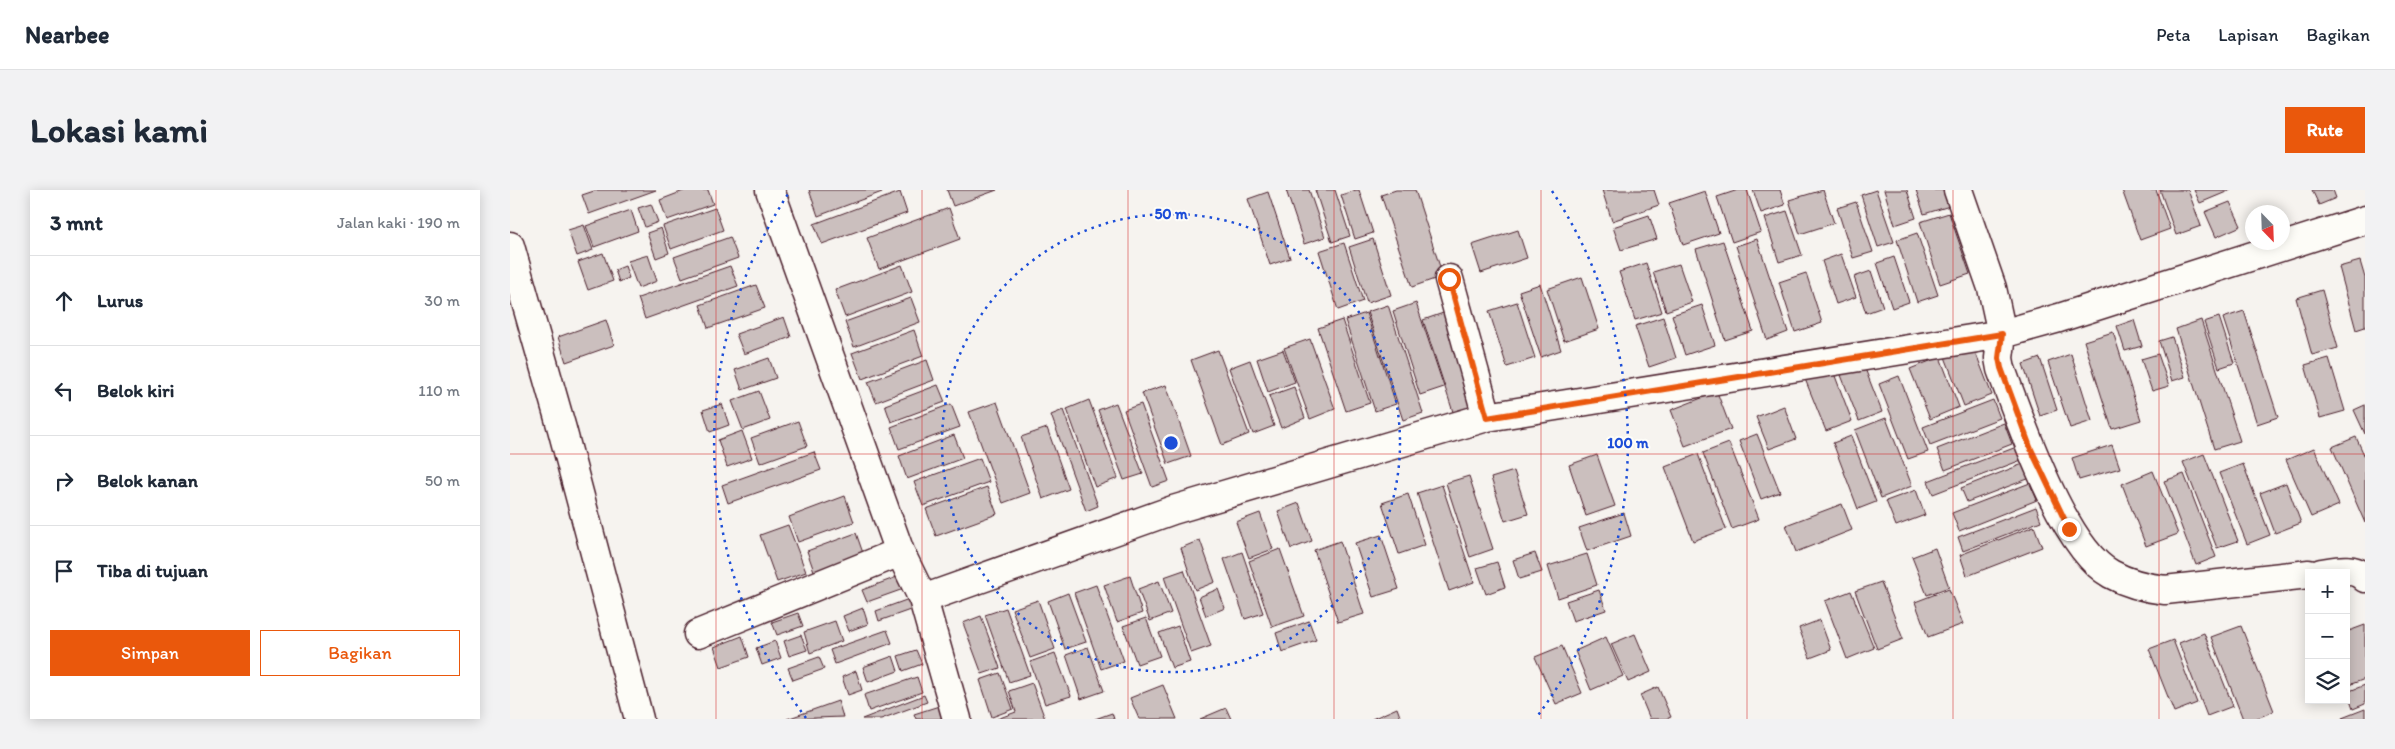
<!DOCTYPE html>
<html lang="id">
<meta charset="utf-8">
<style>
:root{--surface:#fff;--page:#f2f2f3;--text:#1f2937;--muted:#747a83;--line:#e0e1e3;--accent:#ea580c}
body{margin:0;font-family:Itim,sans-serif;background:var(--page);color:var(--text)}
.controls{position:absolute;right:15px;bottom:15px;display:grid;overflow:hidden;border-radius:0px;box-shadow:0 2px 12px #0003}
.controls button{width:45px;height:45px;display:grid;place-items:center;padding:0;border:0;border-bottom:1px solid var(--line);background:var(--surface);color:var(--text);font:25px sans-serif}
.compass{position:absolute;left:1735px;top:15px;width:45px;height:45px;border-radius:50%;background:var(--surface);box-shadow:0 2px 12px #0003;rotate:157deg}
.stop{position:absolute;width:15px;height:15px;margin:-11px;border:4px solid #ea580c;border-radius:50%;background:#fff}
.stop.end{background:#ea580c;border-color:#fff;box-shadow:0 1px 5px #0008}
.list{margin:0;padding:0;list-style:none}
h2{display:flex;justify-content:space-between;align-items:center;height:65px;margin:0;padding:0 20px;font-size:21px}
h2 small{font-size:16px;font-weight:400;color:var(--muted)}
.list li{display:grid;grid-template-columns:32px 1fr auto;gap:15px;align-items:center;box-sizing:border-box;height:90px;padding:0 20px;border-top:1px solid var(--line)}
.list b{display:block;font-size:19px;white-space:nowrap}
.list em{font-size:16px;font-style:normal;color:var(--muted)}
.actions{display:flex;gap:10px;padding:15px 20px}
.actions a{flex:1;padding:11px 0;border:1px solid var(--accent);border-radius:0px;text-align:center;font-size:18px;color:var(--accent)}
.actions .main{background:var(--accent);color:#fff}
.icon{flex:none;width:28px;height:28px;fill:none;stroke:currentColor;stroke-width:2;stroke-linecap:round;stroke-linejoin:round}
.map{position:relative;flex:none;width:1855px;height:529px;overflow:hidden;border-radius:0px}
header{display:flex;align-items:center;gap:30px;box-sizing:border-box;height:70px;padding:0 25px;background:var(--surface);border-bottom:1px solid var(--line)}
header strong{font-size:24px}
nav{display:flex;gap:28px;margin-inline-start:auto;font-size:18px}
.intro{display:flex;align-items:center;justify-content:space-between;box-sizing:border-box;height:120px;padding:0 30px}
h1{margin:0;font-size:35px}
.button{padding:12px 22px;border-radius:0px;background:var(--accent);color:#fff;font-size:18px;font-weight:700}
main{display:flex;gap:30px;padding:0 30px}
aside{flex:1;background:var(--surface);border-radius:0px;box-shadow:0 2px 12px #0003}
.map>svg:first-child{display:block}
</style>
<header>
<strong>Nearbee</strong>
<nav><a>Peta</a><a>Lapisan</a><a>Bagikan</a></nav>
</header>
<div class="intro"><h1>Lokasi kami</h1><a class="button">Rute</a></div>
<main>
<aside>
<h2>3 mnt<small>Jalan kaki · 190 m</small></h2>
<ul class="list">
<li><svg class="icon" aria-label="ahead" viewBox="0 0 24 24"><path d="M12 20V5M6 11l6-6 6 6"/></svg><div><b>Lurus</b></div><em>30 m</em></li>
<li><svg class="icon" aria-label="left" viewBox="0 0 24 24"><path d="M17 20v-9H6M10 6l-5 5 5 5"/></svg><div><b>Belok kiri</b></div><em>110 m</em></li>
<li><svg class="icon" aria-label="right" viewBox="0 0 24 24"><path d="M7 20v-9h11M14 6l5 5-5 5"/></svg><div><b>Belok kanan</b></div><em>50 m</em></li>
<li><svg class="icon" aria-label="arrive" viewBox="0 0 24 24"><path d="M6 21V4h12l-3 4 3 4H6"/></svg><div><b>Tiba di tujuan</b></div></li>
</ul>
<div class="actions"><a class="main">Simpan</a><a>Bagikan</a></div>
</aside>
<div class="map">
<svg width="1855" height="529" viewBox="0 0 1855 529">
<rect width="100%" height="100%" fill="#f6f3ef"/>
<filter id="ink" filterUnits="userSpaceOnUse"><feTurbulence type="fractalNoise" baseFrequency=".02" numOctaves="2"/><feDisplacementMap in="SourceGraphic" scale="10" xChannelSelector="R" yChannelSelector="G"/><feConvolveMatrix kernelMatrix="1 2 1 2 8 2 1 2 1" color-interpolation-filters="sRGB"/></filter>
<g filter="url(#ink)">
<path fill="#cbbfbe" stroke="#4a1f2b" d="M87,0H146L79,24L72,5Z
M176,0H198L203,14L157,30L150,10Z
M299,0H371L372,2L308,26Z
M437,0H487L443,16Z
M776,0H799L815,47L794,54Z
M805,0H825L840,46L822,52Z
M846,0H849L863,43L845,49L831,5Z
M886,0H905L933,86L902,97L871,5Z
M1092,0H1144L1149,15L1102,31Z
M1228,0H1237L1251,42L1222,52L1207,7Z
M1243,0H1270L1275,15L1251,23Z
M1313,0L1324,33L1290,44L1279,10Z
M1366,0L1384,52L1368,57L1351,5Z
M1374,0H1397L1406,28L1385,35Z
M1406,0H1442L1446,14L1414,24Z
M1612,0H1646L1660,39L1630,50Z
M1650,0H1678L1691,36L1666,45Z
M1684,0H1721L1690,13Z
M1802,0H1823L1826,8L1809,15Z
M1195,1L1209,43L1173,55L1159,13Z
M390,2L397,23L312,54L304,34Z
M758,2L780,68L760,75L738,9Z
M1346,12L1363,62L1343,68L1327,18Z
M1720,12L1731,36L1706,47L1695,22Z
M141,14L148,32L135,37L128,18Z
M205,18L213,40L161,59L153,36Z
M439,18L450,49L369,79L357,48Z
M121,20L128,41L84,57L76,36Z
M1277,21L1292,65L1269,72L1255,28Z
M1439,23L1460,84L1430,94L1410,32Z
M1139,25L1147,49L1111,60L1103,37Z
M74,35L83,60L67,66L58,40Z
M151,38L159,63L146,68L137,43Z
M1008,40L1017,68L971,83L962,55Z
M1407,43L1428,105L1407,112L1387,50Z
M220,47L228,68L172,88L164,67Z
M863,49L881,105L857,113L839,57Z
M1247,49L1278,142L1257,150L1226,56Z
M1213,51L1243,141L1215,150L1186,59Z
M834,53L853,111L828,120L809,61Z
M93,63L103,91L78,100L68,72Z
M1331,64L1346,107L1326,114L1312,71Z
M138,65L147,91L128,98L118,71Z
M1384,67L1399,112L1382,118L1367,73Z
M1850,71L1855,88V137L1846,140L1829,77Z
M1136,73L1152,122L1125,130L1109,82Z
M1169,74L1182,112L1156,121L1143,82Z
M392,75L402,102L335,127L325,100Z
M115,76L119,88L109,92L105,80Z
M220,76L228,96L135,129L128,108Z
M1361,81L1373,117L1356,123L1344,87Z
M1296,83L1312,133L1285,142L1269,92Z
M1072,87L1089,139L1054,151L1037,99Z
M1030,94L1051,160L1031,167L1009,101Z
M246,95L255,118L198,138L190,115Z
M1812,100L1828,158L1802,165L1786,108Z
M401,108L410,132L344,157L335,132Z
M1007,112L1025,168L997,177L979,121Z
M906,113L934,197L910,205L883,121Z
M878,115L913,223L893,230L857,122Z
M1192,115L1205,155L1175,165L1162,125Z
M939,121L971,220L945,228L913,130Z
M1734,121L1768,227L1747,234L1713,128Z
M856,123L886,214L865,221L835,130Z
M274,127L281,147L234,164L226,144Z
M1153,127L1166,168L1139,177L1125,136Z
M1709,127L1724,173L1709,178L1694,132Z
M96,130L104,155L56,172L48,147Z
M832,130L860,213L836,221L808,138Z
M1624,130L1632,156L1615,161L1607,136Z
M1691,130L1730,251L1704,259L1666,139Z
M404,140L413,166L352,189L342,163Z
M1603,142L1631,230L1602,239L1574,151Z
M1662,147L1675,187L1662,191L1649,151Z
M800,149L825,219L800,229L774,158Z
M1463,156L1482,205L1454,216L1435,167Z
M708,160L739,244L712,255L681,170Z
M773,160L785,192L758,202L747,169Z
M1561,164L1582,231L1560,238L1538,172Z
M1648,164L1659,196L1642,201L1631,169Z
M1430,167L1449,217L1420,229L1400,179Z
M259,168L266,188L232,200L225,180Z
M1530,168L1547,220L1530,226L1513,174Z
M1819,168L1835,221L1810,228L1795,175Z
M417,170L424,190L366,212L358,192Z
M740,170L764,236L743,244L719,178Z
M1352,171L1372,222L1349,231L1329,180Z
M1322,178L1342,231L1316,241L1295,189Z
M1389,186L1418,262L1398,269L1369,194Z
M428,195L435,212L381,232L375,215Z
M656,195L681,266L658,274L632,203Z
M784,197L795,228L771,238L759,206Z
M249,201L260,230L233,240L222,211Z
M1207,202L1221,239L1175,256L1161,220Z
M579,210L608,288L585,297L557,219Z
M1483,210L1490,228L1420,255L1413,237Z
M487,212L520,303L493,313L459,222Z
M606,213L633,284L614,290L588,220Z
M212,214L219,235L200,242L193,220Z
M441,214L450,237L389,259L381,237Z
M631,214L659,291L642,297L614,220Z
M1855,215V244L1844,220Z
M1274,216L1286,249L1259,259L1246,227Z
M553,220L588,316L576,321L541,225Z
M1376,228L1402,296L1371,308L1345,240Z
M288,231L297,256L250,273L241,248Z
M1494,233L1502,254L1435,280L1427,259Z
M537,238L559,299L533,309L511,247Z
M232,241L242,268L217,277L208,250Z
M1247,244L1270,302L1251,309L1229,251Z
M444,245L453,268L397,289L389,266Z
M1341,246L1366,312L1348,319L1323,253Z
M1846,247L1855,267V333L1822,257Z
M1219,253L1249,329L1222,339L1193,263Z
M1602,255L1610,278L1569,290L1562,268Z
M1509,256L1514,269L1423,304L1418,291Z
M1804,258L1829,315L1801,327L1776,270Z
M304,262L311,280L218,313L212,295Z
M1188,264L1216,339L1183,351L1155,277Z
M1694,264L1728,351L1707,358L1673,272Z
M1087,265L1105,316L1076,326L1059,275Z
M470,268L479,292L413,316L404,292Z
M1518,272L1523,287L1457,312L1451,298Z
M1733,274L1760,345L1737,354L1709,283Z
M1004,281L1018,324L995,331L981,288Z
M1643,281L1668,344L1636,356L1612,294Z
M1674,284L1706,367L1686,375L1654,291Z
M959,286L983,359L960,367L936,293Z
M1520,293L1527,310L1449,341L1442,323Z
M1776,293L1791,333L1765,343L1750,303Z
M932,295L964,392L939,401L907,303Z
M477,297L487,324L426,346L416,319Z
M1406,300L1415,325L1386,336L1376,311Z
M898,304L915,355L889,364L872,313Z
M335,306L344,332L288,352L279,327Z
M789,313L802,351L781,359L768,321Z
M1332,314L1342,340L1286,362L1276,335Z
M1526,317L1531,331L1453,361L1448,347Z
M750,323L763,359L739,368L726,332Z
M1114,323L1121,346L1077,361L1069,338Z
M278,335L296,382L267,392L250,345Z
M1524,336L1532,357L1457,386L1450,365Z
M346,343L354,366L305,384L297,361Z
M871,345L889,399L863,407L845,353Z
M690,350L705,392L685,400L671,358Z
M830,351L854,424L828,432L804,360Z
M1425,358L1439,397L1417,405L1402,367Z
M770,359L794,426L762,437L739,371Z
M732,362L753,423L735,429L714,369Z
M1025,363L1032,382L1009,389L1003,370Z
M1077,364L1087,395L1048,408L1038,376Z
M987,372L995,397L976,404L967,378Z
M674,380L701,456L681,463L654,387Z
M395,384L399,397L357,412L352,400Z
M620,386L632,423L607,432L594,395Z
M649,391L661,423L640,431L628,399Z
M1371,392L1393,449L1367,459L1345,401Z
M586,395L614,471L591,479L564,403Z
M708,399L715,418L696,426L689,407Z
M1439,399L1453,434L1418,447L1405,412Z
M1089,400L1096,420L1063,431L1056,411Z
M1341,401L1364,458L1337,469L1315,411Z
M558,403L576,452L555,459L538,411Z
M399,409L403,419L369,431L366,421Z
M528,410L545,459L520,468L502,419Z
M353,418L358,434L339,441L333,426Z
M496,418L520,485L499,492L475,425Z
M288,423L293,436L267,445L262,432Z
M471,426L490,478L472,484L453,433Z
M636,428L650,466L627,474L613,436Z
M1310,430L1321,460L1300,468L1289,438Z
M325,431L332,451L300,463L294,442Z
M799,431L806,450L772,462L766,443Z
M1855,435V489L1836,496V442Z
M668,436L680,472L662,478L649,443Z
M1731,436L1764,521L1745,529H1733L1701,447Z
M377,440L382,453L325,474L320,460Z
M1694,443L1723,516L1697,526L1669,453Z
M1125,444L1141,482L1118,492L1101,454Z
M291,445L297,460L279,466L274,451Z
M232,446L239,467L211,477L204,457Z
M1096,447L1113,486L1081,500L1065,461Z
M1663,450L1687,513L1664,522L1639,459Z
M265,451L271,468L252,475L246,458Z
M1052,456L1072,503L1046,514L1025,467Z
M578,457L594,501L571,509L556,465Z
M406,460L412,474L393,481L388,466Z
M545,463L561,506L535,514L520,472Z
M383,466L388,481L358,492L353,477Z
M309,467L314,479L283,490L278,478Z
M346,481L352,500L338,505L332,487Z
M490,483L503,519L482,527L470,490Z
M407,487L412,502L359,521L354,505Z
M522,493L535,529H487L506,522L499,501Z
M653,495L667,529H629L620,508Z
M1855,495V514L1843,519L1837,502Z
M1148,497L1161,527L1156,529H1140L1130,505Z
M414,505L417,512L371,529H352Z
M328,511L333,527L277,529Z
M429,516L434,529H406L404,524Z
M716,518L721,529H690Z
M887,518L891,529H862Z
M1855,519V529H1832V528Z
M602,523L604,529H585Z"/>
<g fill="none" stroke-linecap="round" stroke-linejoin="round">
<g stroke="#4a1f2b" stroke-width="31">
<path id="minor" d="M260,0L390,362L413,409L447,529
M1448,0L1482,98L1492,144L1489,168L1491,179C1510,230 1553,358 1601,384C1617,393 1637,398 1655,400L1799,384
M0,56L52,239L129,529
M939,89L977,227
M1811,383C1825,381 1845,376 1855,388
M413,409L663,320L977,227L1492,144L1549,128L1855,30
M188,444L390,362"/>
</g>
<use href="#minor" stroke="#fdfcf7" stroke-width="28"/>
</g>
</g>
<g fill="none" stroke-linecap="round" stroke-linejoin="round" filter="url(#ink)">
<path stroke="#ea580c" stroke-width="6" d="M939,89L977,228L1492,144L1489,168L1491,178L1520,257L1559,339"/>
</g>
<path fill="none" stroke="#d62828" stroke-width="1" stroke-opacity="0.55" d="M206,0V529M412,0V529M618,0V529M824,0V529M1031,0V529M1237,0V529M1443,0V529M1649,0V529M0,264H1855"/>
<g fill="none" stroke="#1d4ed8" stroke-width="2.5" stroke-dasharray="2.5 5">
<circle cx="661" cy="253" r="229"/>
<path d="M296 528A457 457 0 0 1 280 1M1042 1A457 457 0 0 1 1026 528"/>
</g>
<circle cx="661" cy="253" r="8" fill="#1d4ed8" stroke="#fdfcf7" stroke-width="2.5"/>
<g font-size="15" text-anchor="middle" font-weight="bold" fill="#1d4ed8" stroke="#fdfcf7" stroke-width="4" stroke-linejoin="round" paint-order="stroke">
<text x="661" y="29">50 m</text>
<text x="1118" y="258">100 m</text>
</g>
</svg>
<div class="controls">
<button>+</button>
<button>−</button>
<button><svg class="icon" aria-label="layers" viewBox="0 0 24 24"><path d="M12 4l9 5-9 5-9-5zM3 14l9 5 9-5"/></svg></button>
</div>
<svg class="compass" viewBox="-18 -18 36 36"><path d="M0-13l5 13h-10z" fill="#e53935"/><path d="M0 13l5-13h-10z" fill="#747a83"/></svg>
<div class="stop" style="left:939px;top:89px"></div>
<div class="stop end" style="left:1559px;top:339px"></div>
</div>
</main>
